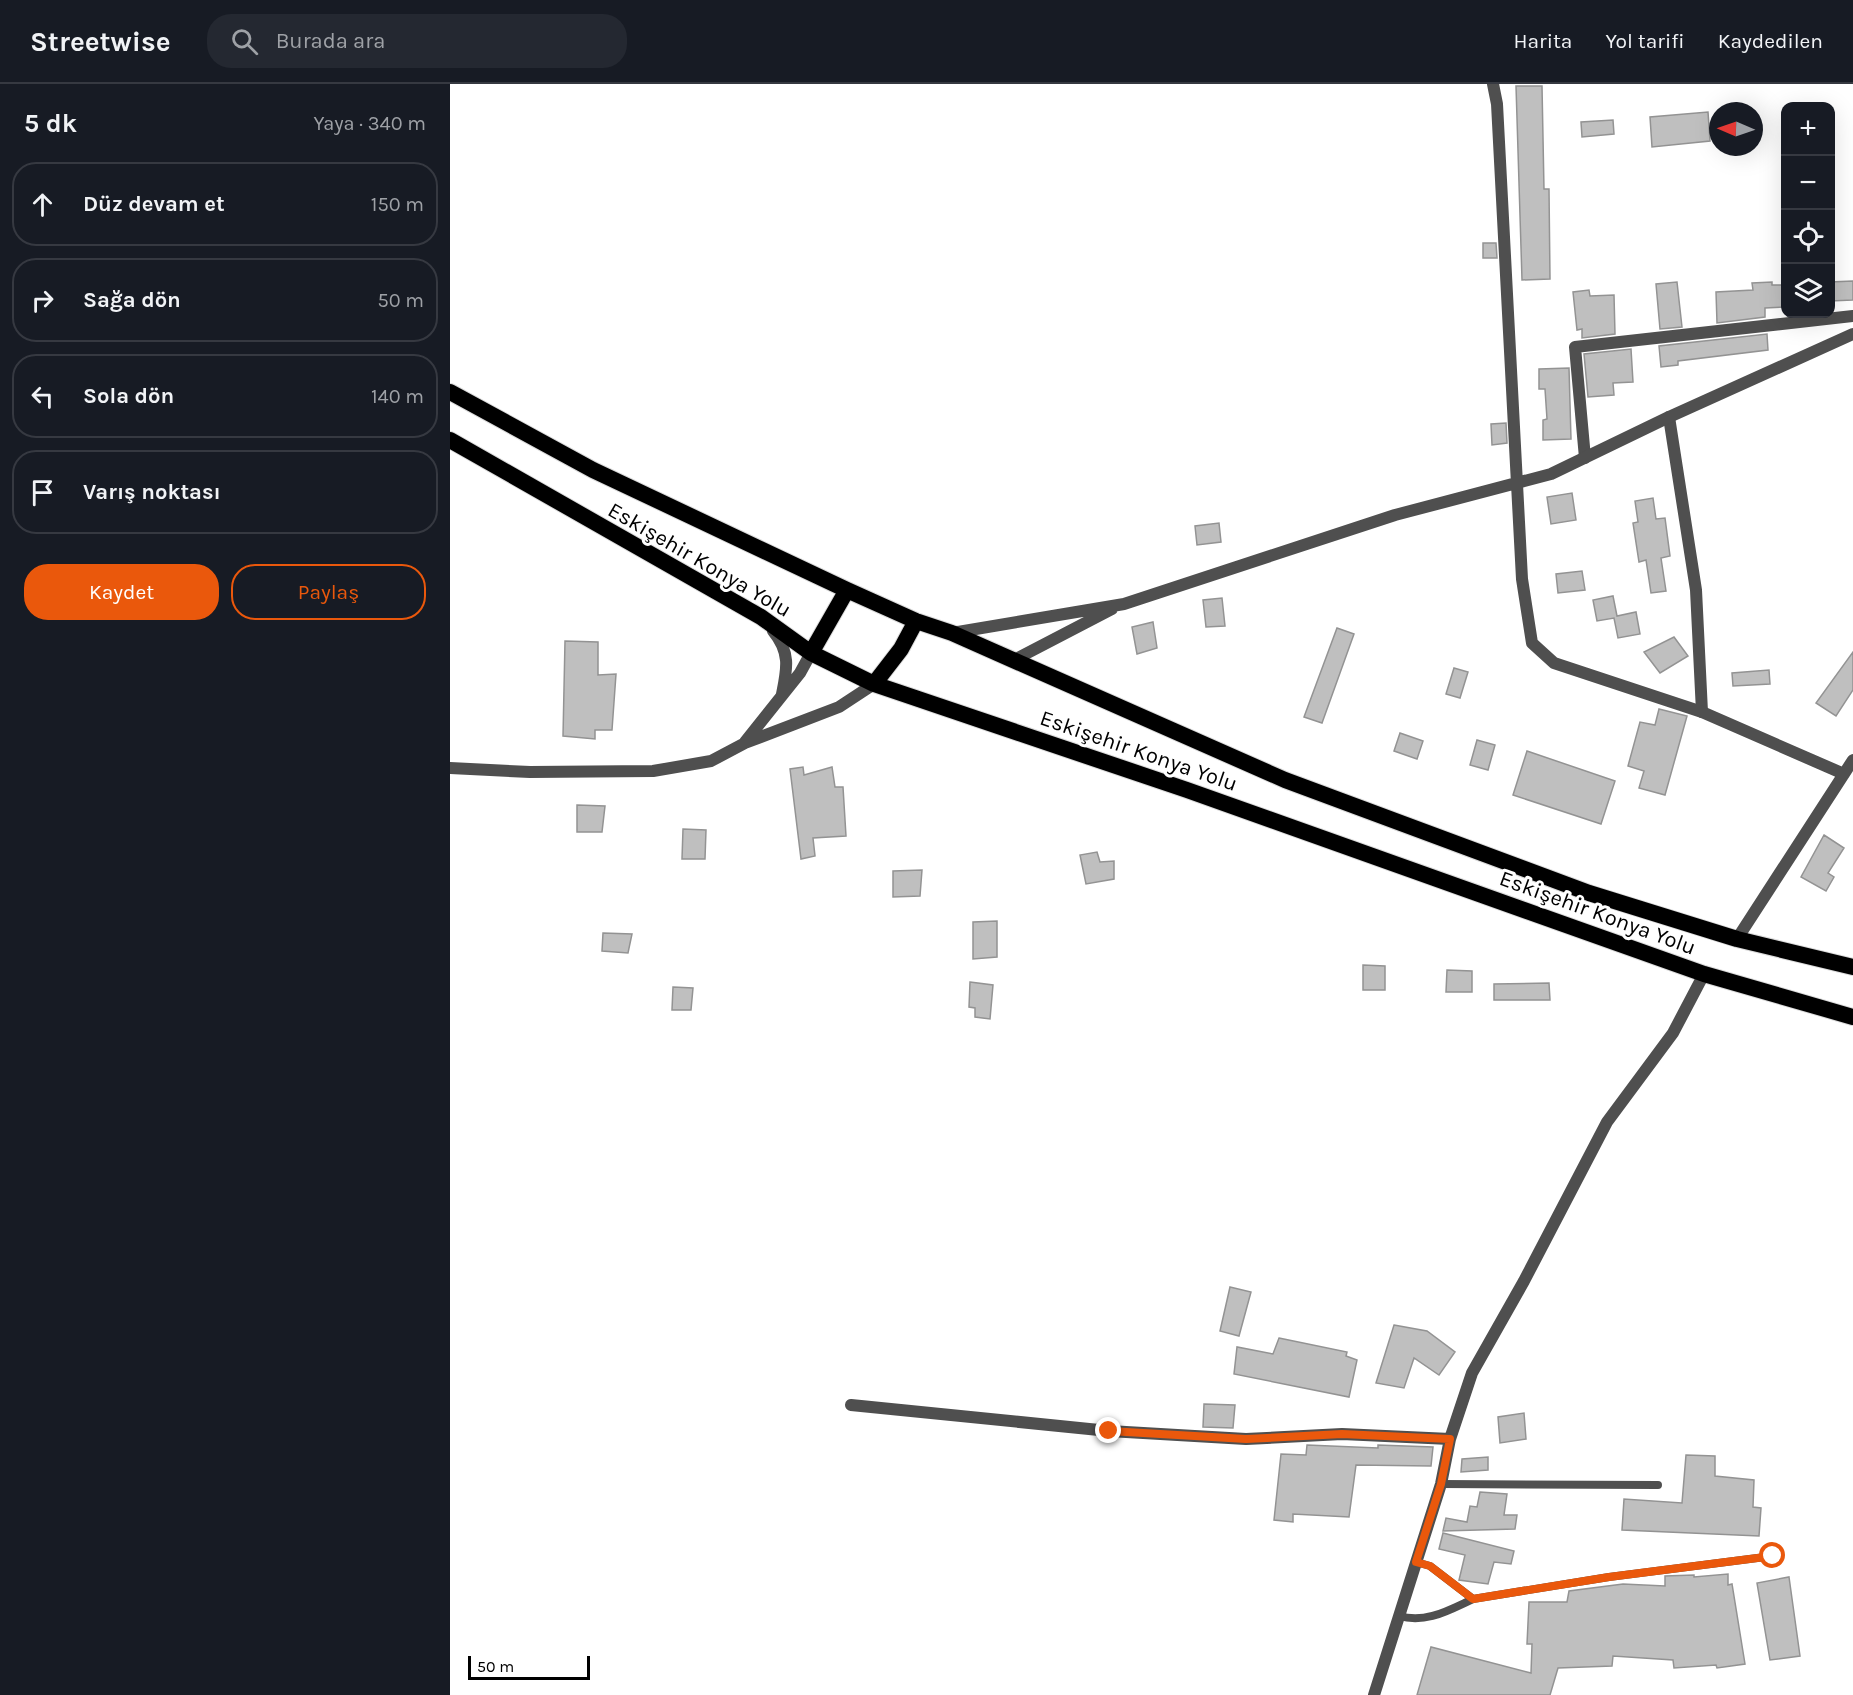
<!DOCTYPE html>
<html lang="tr">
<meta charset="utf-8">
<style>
:root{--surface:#171b24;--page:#242831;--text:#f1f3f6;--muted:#9ea1a6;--line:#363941;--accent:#ea580c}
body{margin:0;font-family:Karla,sans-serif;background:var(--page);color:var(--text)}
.controls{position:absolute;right:18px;top:18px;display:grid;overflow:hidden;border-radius:12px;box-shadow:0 6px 24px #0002}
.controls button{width:54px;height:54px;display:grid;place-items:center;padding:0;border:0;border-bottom:2px solid var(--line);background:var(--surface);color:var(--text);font:30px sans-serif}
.compass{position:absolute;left:1259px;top:18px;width:54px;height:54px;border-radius:50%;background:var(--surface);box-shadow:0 6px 24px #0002;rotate:272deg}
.scale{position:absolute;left:18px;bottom:15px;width:122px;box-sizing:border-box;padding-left:6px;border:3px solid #000;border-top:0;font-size:16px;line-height:21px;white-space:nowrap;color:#000;-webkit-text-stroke:4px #fff;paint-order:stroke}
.stop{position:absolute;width:18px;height:18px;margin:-14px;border:4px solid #ea580c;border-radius:50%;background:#fff}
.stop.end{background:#ea580c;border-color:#fff;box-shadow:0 2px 6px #0008}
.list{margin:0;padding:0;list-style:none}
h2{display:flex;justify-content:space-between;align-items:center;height:78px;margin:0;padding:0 24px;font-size:26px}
h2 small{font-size:20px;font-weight:400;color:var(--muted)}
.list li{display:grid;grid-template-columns:39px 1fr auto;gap:18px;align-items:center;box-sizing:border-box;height:84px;margin:0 12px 12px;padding:0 12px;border:2px solid var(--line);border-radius:24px}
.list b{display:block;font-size:22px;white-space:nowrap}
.list em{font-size:20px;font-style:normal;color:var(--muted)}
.actions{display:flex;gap:12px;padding:18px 24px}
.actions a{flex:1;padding:14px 0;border:2px solid var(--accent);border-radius:24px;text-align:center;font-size:21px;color:var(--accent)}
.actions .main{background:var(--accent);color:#fff}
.icon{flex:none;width:33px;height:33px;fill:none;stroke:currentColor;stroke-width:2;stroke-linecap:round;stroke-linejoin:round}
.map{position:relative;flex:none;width:1403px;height:1611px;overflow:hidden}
header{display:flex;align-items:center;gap:36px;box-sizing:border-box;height:84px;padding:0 30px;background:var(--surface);border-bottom:2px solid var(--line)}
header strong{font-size:28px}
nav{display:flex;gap:33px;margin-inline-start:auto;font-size:21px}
.search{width:420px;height:54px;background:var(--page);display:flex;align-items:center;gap:15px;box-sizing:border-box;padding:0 21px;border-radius:24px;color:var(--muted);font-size:22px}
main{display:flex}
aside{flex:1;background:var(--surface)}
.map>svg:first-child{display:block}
</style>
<header>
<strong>Streetwise</strong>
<div class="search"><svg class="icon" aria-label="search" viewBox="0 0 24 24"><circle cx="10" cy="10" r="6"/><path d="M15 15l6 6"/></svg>Burada ara</div>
<nav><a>Harita</a><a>Yol tarifi</a><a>Kaydedilen</a></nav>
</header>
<main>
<aside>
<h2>5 dk<small>Yaya · 340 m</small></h2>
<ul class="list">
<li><svg class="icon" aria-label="ahead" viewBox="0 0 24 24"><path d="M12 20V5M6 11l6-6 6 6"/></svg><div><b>Düz devam et</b></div><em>150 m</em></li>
<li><svg class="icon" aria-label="right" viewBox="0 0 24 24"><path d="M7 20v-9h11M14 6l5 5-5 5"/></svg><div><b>Sağa dön</b></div><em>50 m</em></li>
<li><svg class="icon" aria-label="left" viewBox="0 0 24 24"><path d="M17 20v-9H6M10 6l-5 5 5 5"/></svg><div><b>Sola dön</b></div><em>140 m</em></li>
<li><svg class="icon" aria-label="arrive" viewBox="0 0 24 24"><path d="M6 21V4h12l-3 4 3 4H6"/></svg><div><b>Varış noktası</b></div></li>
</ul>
<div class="actions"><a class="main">Kaydet</a><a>Paylaş</a></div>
</aside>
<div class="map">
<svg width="1403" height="1611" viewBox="0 0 1403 1611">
<rect width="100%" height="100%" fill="#fff"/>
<path fill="#bfbfbf" stroke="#939393" stroke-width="1.5" d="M1066,2H1092L1094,105H1099L1100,195L1072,196Z
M1258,28L1260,57L1202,63L1200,33Z
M1163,36L1164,50L1132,53L1131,38Z
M1033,159H1046L1047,174H1033Z
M1403,197V216L1380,217V198Z
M1227,198L1232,243L1210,245L1206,200Z
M1322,198V201H1335V223L1315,224V233L1267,239L1266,208L1303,206L1302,199Z
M1139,206L1140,212L1164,211L1165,250L1132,254V245L1127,246L1123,208Z
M1317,250L1318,266L1228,277V281L1211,283L1209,262Z
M1181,265L1183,298L1163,299L1164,311L1138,313L1134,270Z
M1119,284L1121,355L1093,356V336L1097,335L1095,305H1089V285Z
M1056,339L1057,359L1042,361L1041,340Z
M1122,409L1126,436L1101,440L1097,413Z
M1203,414L1206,435L1215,434L1220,472L1211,474L1216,507L1201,509L1196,476L1189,478L1183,439L1188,438L1185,417Z
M769,439L771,458L747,461L745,442Z
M1132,487L1135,506L1108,509L1106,490Z
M1163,512L1167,532L1186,528L1190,550L1168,554L1164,534L1147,537L1143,516Z
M772,514L775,542L756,543L753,516Z
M703,538L707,564L687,570L682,543Z
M887,544L904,550L872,639L854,633Z
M1224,553L1238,572L1210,589L1194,568Z
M115,557L148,558V591L166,590L162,646H145V655L113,652Z
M1403,568V606L1386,632L1366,619Z
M1004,584L1018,588L1010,614L996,610Z
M1319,586L1320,600L1283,602L1282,589Z
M1209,625L1237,632L1215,711L1189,704L1194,687L1178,682L1190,638L1205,641Z
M950,649L973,657L967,675L944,667Z
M1027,656L1045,661L1038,686L1020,681Z
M1077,667L1165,697L1151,740L1063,711Z
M353,683L354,691L382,683L385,703H393L396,752L363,754L365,772L351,775L340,685Z
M127,721L155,722L152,748H127Z
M233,745L256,746L255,775H232Z
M1374,751L1394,764L1378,789L1384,793L1376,807L1351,793Z
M647,768L650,778L664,777V795L636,800L630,771Z
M472,786L470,812L443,813V787Z
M547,837V873L523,875V838Z
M153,849L182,850L178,869L152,867Z
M913,881L935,882V906H913Z
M997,886L1022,887V908H996Z
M520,898L543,901L540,935L525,933V924L519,923Z
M1099,899L1100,916H1044V900Z
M223,903L243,904L241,926H222Z
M780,1203L801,1208L789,1252L770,1247Z
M944,1241L977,1247L1005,1268L989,1291L964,1274L954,1304L926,1299Z
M829,1254L897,1268L896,1272L907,1276L899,1313L784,1290L787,1263L823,1270Z
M754,1320L785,1321L783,1344L753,1343Z
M1074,1329L1076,1355L1050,1359L1048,1333Z
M857,1361L928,1364V1361L983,1363L981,1382L906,1381L899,1433L843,1430V1438L824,1436L831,1370L856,1371Z
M1236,1371L1265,1372V1392L1304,1396L1303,1423L1311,1424L1309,1452L1172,1446L1174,1415L1232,1419Z
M1038,1373V1386L1011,1388L1012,1375Z
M1030,1408L1057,1410L1054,1431H1067L1065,1445L993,1447L996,1434L1017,1438L1020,1422L1027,1423Z
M993,1449L1064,1467L1061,1480L1044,1478L1038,1500L1009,1496L1015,1471L989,1465Z
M1278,1490V1501L1282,1500L1295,1580L1267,1584L1266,1581L1224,1584L1223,1576L1163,1572L1162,1582L1108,1584L1100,1611H967L981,1563L1081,1589L1082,1560H1077L1079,1518H1117L1119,1507L1173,1500L1215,1502V1492L1244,1491V1493Z
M1339,1493L1350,1572L1320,1576L1307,1499Z"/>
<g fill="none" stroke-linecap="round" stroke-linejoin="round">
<g stroke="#dbdbdb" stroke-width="18">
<path id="trunk" d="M0,308L143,386L397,506L466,537L502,549L835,696L1139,809L1287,855L1403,883
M0,356L311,533L361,569L424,600L737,706L1254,890L1403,933
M361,569L397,506
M424,600L451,565L466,537"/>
</g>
<path stroke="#4f4f4f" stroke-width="8" d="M991,1400L1208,1401
M966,1478L980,1482L1023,1515L1159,1493L1323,1472
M949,1532C976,1540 999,1526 1023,1515"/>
<path stroke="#4f4f4f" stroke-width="12" d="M1219,333L1246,506L1252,628
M1135,374L1125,263L1403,232
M323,547C341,569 337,585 332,610
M295,658L350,589L361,569
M0,684L80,688L203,687L261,677L295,659L389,623L424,600
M401,1321L659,1347L796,1355L892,1350L1000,1355
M924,1611L991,1400L1000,1355L1022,1289L1074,1197L1157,1038L1223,949L1254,890"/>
<path stroke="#4f4f4f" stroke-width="12" d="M1043,0L1047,20L1072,495L1082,559L1104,579L1252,628L1394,690
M502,549L674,520L945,431L1101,390L1219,333L1403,250
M564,576L662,525
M1287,855L1403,676"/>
<use href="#trunk" stroke="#000" stroke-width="16"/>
</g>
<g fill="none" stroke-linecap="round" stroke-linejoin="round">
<path stroke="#ea580c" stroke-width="8" d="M659,1347L796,1355L892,1350L1000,1355L991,1400L966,1478L980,1482L1023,1515L1159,1493L1323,1472"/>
</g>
<g text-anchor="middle" stroke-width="6" stroke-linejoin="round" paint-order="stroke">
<g font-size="22" fill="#000" stroke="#fff">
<text transform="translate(250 475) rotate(30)" y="8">Eskişehir Konya Yolu</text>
<text transform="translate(689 666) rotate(19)" y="8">Eskişehir Konya Yolu</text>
<text transform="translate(1148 828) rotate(20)" y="8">Eskişehir Konya Yolu</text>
</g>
</g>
</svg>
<div class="controls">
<button>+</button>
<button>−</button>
<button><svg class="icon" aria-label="locate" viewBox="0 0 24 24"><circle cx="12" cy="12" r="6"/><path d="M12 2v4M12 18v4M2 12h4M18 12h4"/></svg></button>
<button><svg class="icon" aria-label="layers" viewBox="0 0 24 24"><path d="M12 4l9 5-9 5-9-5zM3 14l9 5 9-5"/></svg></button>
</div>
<svg class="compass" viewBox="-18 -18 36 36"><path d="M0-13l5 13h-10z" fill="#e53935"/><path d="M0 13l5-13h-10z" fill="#9ea1a6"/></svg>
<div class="scale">50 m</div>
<div class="stop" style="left:1323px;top:1472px"></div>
<div class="stop end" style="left:659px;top:1347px"></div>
</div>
</main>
